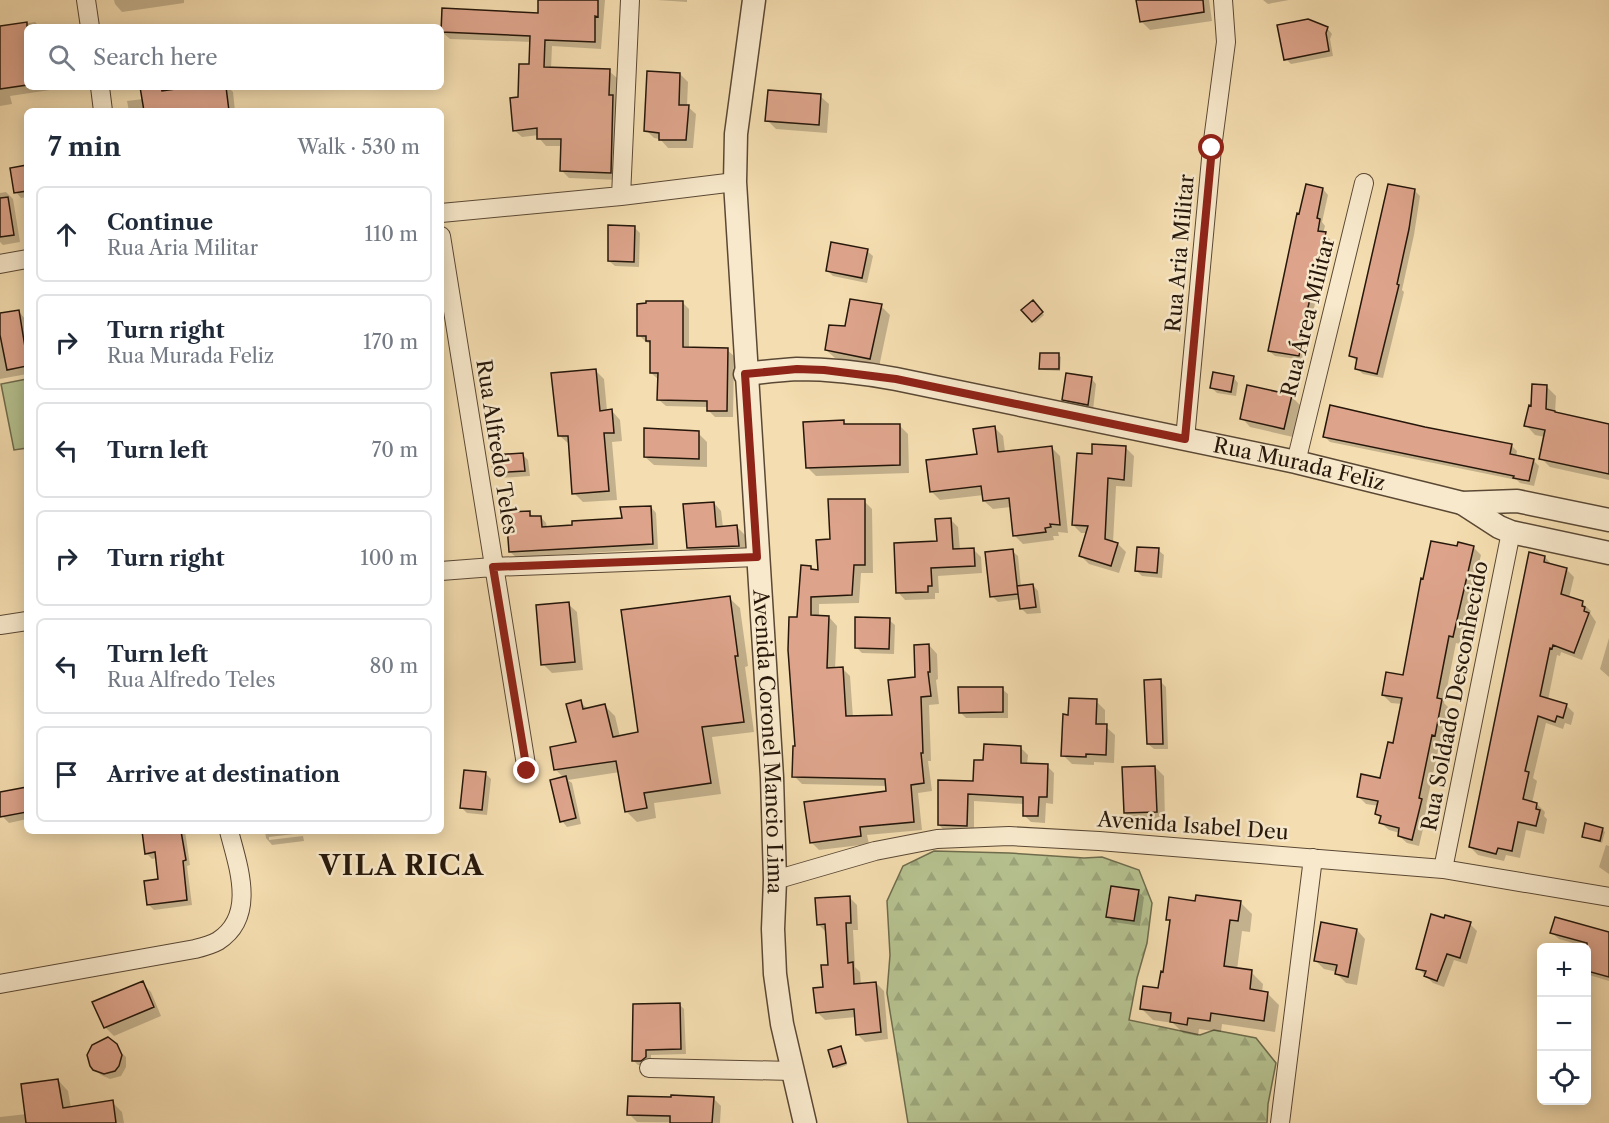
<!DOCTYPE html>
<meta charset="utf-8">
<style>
:root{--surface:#fff;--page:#f6f6f7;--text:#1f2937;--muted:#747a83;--line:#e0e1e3}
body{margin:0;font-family:"Libre Caslon Text",serif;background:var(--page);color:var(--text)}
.controls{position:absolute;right:18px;bottom:18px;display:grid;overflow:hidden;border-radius:9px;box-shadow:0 3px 15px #0003}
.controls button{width:54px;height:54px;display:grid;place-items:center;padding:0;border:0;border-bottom:2px solid var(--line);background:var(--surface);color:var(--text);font:30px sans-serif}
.stop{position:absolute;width:18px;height:18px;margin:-14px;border:4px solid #8f2418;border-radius:50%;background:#fff}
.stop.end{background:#8f2418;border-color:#fff;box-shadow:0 2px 6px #0008}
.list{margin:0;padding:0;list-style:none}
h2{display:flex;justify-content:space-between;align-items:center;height:78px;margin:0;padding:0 24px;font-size:26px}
h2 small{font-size:20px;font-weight:400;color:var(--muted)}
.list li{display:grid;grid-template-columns:39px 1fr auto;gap:18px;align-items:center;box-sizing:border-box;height:96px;margin:0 12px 12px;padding:0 12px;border:2px solid var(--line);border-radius:9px}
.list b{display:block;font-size:22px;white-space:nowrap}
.list p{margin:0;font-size:20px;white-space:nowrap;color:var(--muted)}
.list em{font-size:20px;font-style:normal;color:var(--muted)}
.icon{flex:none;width:33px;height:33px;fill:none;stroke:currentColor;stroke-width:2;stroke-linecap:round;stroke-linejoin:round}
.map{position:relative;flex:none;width:1609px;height:1123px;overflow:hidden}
.search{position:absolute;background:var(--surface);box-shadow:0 3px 15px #0003;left:24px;top:24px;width:420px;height:66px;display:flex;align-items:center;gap:15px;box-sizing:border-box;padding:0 21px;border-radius:9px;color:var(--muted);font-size:22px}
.panel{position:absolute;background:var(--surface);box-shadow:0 3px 15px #0003;left:24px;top:108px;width:420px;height:726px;border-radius:9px}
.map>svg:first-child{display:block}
</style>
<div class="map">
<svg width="1609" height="1123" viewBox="0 0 1609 1123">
<defs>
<pattern id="forest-firs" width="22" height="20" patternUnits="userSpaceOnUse" patternTransform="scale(1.5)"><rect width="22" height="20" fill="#b6c290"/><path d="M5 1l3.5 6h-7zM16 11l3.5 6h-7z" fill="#9ca67b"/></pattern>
</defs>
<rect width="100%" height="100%" fill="#f4ddb0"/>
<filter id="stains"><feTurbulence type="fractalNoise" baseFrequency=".00333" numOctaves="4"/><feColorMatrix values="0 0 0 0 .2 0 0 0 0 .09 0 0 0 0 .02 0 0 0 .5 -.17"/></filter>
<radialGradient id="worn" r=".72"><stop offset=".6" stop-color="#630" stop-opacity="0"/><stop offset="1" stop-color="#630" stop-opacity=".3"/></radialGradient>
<path fill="url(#forest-firs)" stroke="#6e6c4d" stroke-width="1.5" d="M934,851L1009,853L1084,858L1102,857L1139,870L1152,903L1147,943L1137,978L1129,1020L1200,1035L1214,1030L1256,1038L1276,1063L1268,1104L1267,1123H908L887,993L890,955L887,901L903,866Z"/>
<path fill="#b6c290" stroke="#6e6c4d" stroke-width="1.5" d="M27,379V448L14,450L1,384Z"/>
<path fill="#0003" d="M114,0H184V3L122,12L115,4Z
M540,0H605L601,49L552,46L551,69L609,71L617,78L616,100L620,104L618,180L569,178L561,170L562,146H546L539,138V135L522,137L514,130L519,98L531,66L532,42L450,39L442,32L539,14Z
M657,0H687V2Z
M1138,0H1209L1212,21L1150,30L1141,21Z
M1263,0H1289L1268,4Z
M35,22L40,27H27V87H70L10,96L12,104L0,106V70L16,25Z
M1327,28L1332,34L1330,39L1333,56L1291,64L1286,59Z
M680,74L688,82L687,106L696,114L693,148H668L660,139L654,138L646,130Z
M142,87H165L168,92L200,87H228L233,92L235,111H129L127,101L143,99Z
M820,96L829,104L827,133L776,129L767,120Z
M27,166V197L21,198L16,192Z
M1323,189L1328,195L1322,222L1325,226L1323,233L1330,239L1308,334L1310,335L1304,360L1275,356L1269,351Z
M1414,190L1420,196L1414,235L1402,290L1404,292L1383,378L1363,374L1357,369L1358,362L1351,356Z
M6,192L13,199L20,242L3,245L0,242V193Z
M634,227L640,233L639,267L615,266L609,261Z
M867,251L873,256L867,283L833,276L827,270Z
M682,302L689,309V349L727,350L734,356L733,417H715L708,410V407L666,406L659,400L658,379L651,373V344L646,342L639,335Z
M1033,302L1044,315L1035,323L1023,310Z
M881,306L890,315L879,367L835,358L826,350L846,328Z
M19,312L27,321V374L0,379V314Z
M1058,355L1061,357L1060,371L1043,370L1041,368Z
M595,370L604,379L607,411H612L620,420L622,441L612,442L617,500L583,502L574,493L569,444L560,436Z
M1233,377L1238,383L1236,396L1217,393L1211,387Z
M1091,378L1096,384L1093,410L1069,405L1064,399Z
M1546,386L1556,396L1555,413L1609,426V480L1550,467L1541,458L1545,437L1535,435L1526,425L1533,407Z
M1291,396L1300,405L1293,437L1250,427L1242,418Z
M843,421L848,426L899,425L908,434L909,473L816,476L807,467Z
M994,427L1003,436L1005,452L1051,447L1060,456L1068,533L1058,532L1059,536H1053L1054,540L1023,544L1014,535L1011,507L993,509L984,501V495L940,500L931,491L978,455Z
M1425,429L1511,445L1517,451L1516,457L1533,460L1539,466L1534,486L1520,483L1517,480L1330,442L1324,436Z
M698,433L707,442V467L654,465L645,457Z
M1125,447L1134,456L1132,487L1116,486L1113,543L1118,544L1126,552L1119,573L1089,564L1080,555L1087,533H1081L1073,525L1093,456Z
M523,455L528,460L530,476L500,478L495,472Z
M864,501L872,509L873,573H861L859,603L819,604V617H829L837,626L835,669L842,668L850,676L853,718L893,716L917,679L929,645L937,654L938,679L936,680L939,704L929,705L931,761H928L932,791L918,793L922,830L867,835L869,844L819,850L811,842L888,792L887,786L802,784L794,776L797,748L799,619L811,567L815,571L819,572L831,541Z
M714,503L721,511L723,528L737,527L745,535L746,554L696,556L688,548Z
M651,507L656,513L658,549L516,557L510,552L529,513L534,517H541L546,523L547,528L623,520Z
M951,520L958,527L960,550L973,549L981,557L982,573L938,576L939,593H935V599L905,600L898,592L938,542Z
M1473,547L1481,555L1460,644L1456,643L1444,703L1449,708L1442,743L1440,742L1426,806L1428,808L1419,846L1407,843L1399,836L1400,833L1389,830L1381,823L1382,819L1377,814L1379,806L1366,804L1358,796L1381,780L1394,745L1402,704L1391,703L1383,695L1404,676L1458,548Z
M1158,550L1164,555L1162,578L1142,576L1137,571Z
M1012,551L1018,556L1021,587L1033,585L1038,591L1041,613L1027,614L1022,609L1021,599L998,602L992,596Z
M1545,557L1553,566L1566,569L1574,577L1569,598L1582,603L1591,611L1590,613L1596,622L1582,660L1561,652L1560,656L1557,655L1548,700L1566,705L1574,713L1571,725L1565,723L1563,729L1546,723L1533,778L1537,781L1532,803L1537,804L1545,812L1544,816L1547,819L1544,834L1526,830L1520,858L1506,855L1504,861L1478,855L1470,847Z
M729,598L740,608L748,666L745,667L754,732L712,737L721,794L654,803L656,818L637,822L626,811L620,772L568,780L572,783L581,824L567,827L562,821L564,778L556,770L552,748L578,744L580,702L588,709L604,705L615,716L620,737L640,734Z
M568,604L577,612L583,670L552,673L543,664Z
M889,620L895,625L894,654L862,653L856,647Z
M1609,638V677L1600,669Z
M1160,681L1166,687L1168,749H1154L1148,744Z
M1002,689L1008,694V718H966L960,712Z
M1096,701L1105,710V726L1115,735L1114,763L1094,762V765L1072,764L1063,755L1070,716Z
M1021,748L1028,755L1027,765L1047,766L1054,773L1053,804L1046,803L1045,823L1031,822L1024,815V804L974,801V832H946L939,825L975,783L985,762Z
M1155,767L1164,776L1165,821L1134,822L1125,813Z
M485,773L491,779L487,815L467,813L461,807Z
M27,789V819L9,823L2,816L0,793Z
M1602,829L1605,832L1602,843L1584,836Z
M143,831H185L190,865L187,866L192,905L154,910L148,904L160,881L157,858L152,859L146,853Z
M265,831H303V833L269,837V840L303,836L304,841L272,845L266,838Z
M1606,845L1609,846V874L1599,867Z
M1138,892L1144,897L1140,926L1113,922L1108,916Z
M849,897L857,905L858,930H853L855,967L860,972L861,985L876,983L884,991L888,1039L865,1042L857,1034L856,1017L825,1020L817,1012L829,966L826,932L818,924Z
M1196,902H1240L1252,914L1250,932L1242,931L1237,970L1251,972L1263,984L1262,992L1267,993L1279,1005L1275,1032L1222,1024L1221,1032L1199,1029L1198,1036L1183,1033L1173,1023L1153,1020L1142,1009L1160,990L1164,974L1171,923L1167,919Z
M1470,924L1477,931L1467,964L1454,960L1444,987L1433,983L1418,968Z
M1357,930L1365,939L1357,985L1346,983L1337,974V972L1324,969L1315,960Z
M1552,933L1609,934V981L1586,974L1587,947L1559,939Z
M142,983L151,992L161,1016L114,1036L105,1027Z
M679,1004L684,1009L686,1054L651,1055V1063L646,1065H638L633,1060Z
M107,1039L126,1057V1067L121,1076L110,1079L101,1075L91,1065Z
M841,1048L847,1065L836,1069L834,1066Z
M58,1080L68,1091L71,1108L112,1102L122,1112L124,1123H0V1117L27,1114Z
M713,1098L721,1106L720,1123L637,1122L629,1114Z"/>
<path fill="#dda48b" stroke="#26170a" stroke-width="1.5" d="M538,0H598V17L595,16V42L545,40L544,67L610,69L609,95H613L611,173L560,171L561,139H537V128L513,131L510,98L518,97L519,64H529L530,36L441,32L442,8L538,13Z
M1136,0H1203L1204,12L1140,22Z
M1308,19L1328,27L1326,33L1329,51L1284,60L1277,25Z
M27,22V85L0,89V26Z
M647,71L680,73L679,105H689L686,140H659V133L644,131Z
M140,87H161L162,91L190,87H226L229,111H144Z
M768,90L821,94L819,125L765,121Z
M27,165V191L14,193L10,168Z
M1306,184L1323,188L1317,218L1320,219L1318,231L1326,232L1303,328L1305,329L1299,356L1268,351L1297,213L1299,214Z
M1388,184L1415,189L1409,229L1397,284L1399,285L1377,374L1355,369L1357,358L1349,356Z
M8,197L14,235L0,237V198Z
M608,225L635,226L634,262L608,261Z
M831,242L868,249L862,278L826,271Z
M850,299L882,304L870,359L825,350L829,325L845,326Z
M1033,300L1043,312L1032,322L1021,310Z
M646,301H683V347L728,348L727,411H707V401L657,400L658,373H650V341H646V336H637V304L646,303Z
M19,310L25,347L27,346V366L7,370L0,335V313Z
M1040,353H1059V369H1039Z
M596,369L600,411L612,409L614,433H604L609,491L572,494L568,436H558L551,373Z
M1213,372L1234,376L1231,392L1210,388Z
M1066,373L1092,377L1088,405L1062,400Z
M1532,384L1547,385L1546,409L1555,411V412L1609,424V474L1539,459L1545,430L1524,426L1529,405L1531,406Z
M1247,385L1292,395L1284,429L1240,419Z
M1330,405L1425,427L1512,444L1510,454L1534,459L1529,481L1513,478L1514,476L1323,437Z
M844,420V424H900V465L806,468L803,422Z
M995,426L998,452L1052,446L1060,525L1050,524L1051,527L1045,528L1046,532L1013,536L1009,498L983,501L981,486L930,492L926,460L977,454L973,429Z
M644,428L699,431V459L644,457Z
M1092,444L1126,446L1124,480L1108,478L1105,539L1118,543L1111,566L1079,556L1088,526L1072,525L1077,453L1092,454Z
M523,453L525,471L493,473L492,455Z
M828,499H865V565H854L852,595L811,597V615L829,616L827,668L843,667L846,716L892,715L888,680L915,677L914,645L929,644L930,672H928L931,696L921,697L923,753H921L924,783L911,785L914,822L860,827L861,836L810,843L804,802L886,791L885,779L792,777L793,746H795L788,650L789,617H797L801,565L811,566V569L818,570L816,540L830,539Z
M714,502L716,527L737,525L739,546L687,548L683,504Z
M651,506L653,544L509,552L506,512L530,511V516H541L542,527L572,525V521L622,518L620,507Z
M951,518L953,549L974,548L975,566L931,568L932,586H928V592L896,593L894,543L937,541L935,519Z
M1431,541L1457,546L1458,542L1474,546L1453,637L1449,636L1437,698L1442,699L1435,736L1432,735L1419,798L1422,799L1412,840L1398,836L1399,828L1379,823L1381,816L1375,814L1378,801L1357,797L1361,774L1380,778L1388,742L1393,743L1402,698L1382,695L1386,672L1403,675L1421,578L1423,579Z
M1137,547L1159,548L1157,573L1135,571Z
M1013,549L1018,594L990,597L985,552Z
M1529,552L1545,556L1544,562L1567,568L1561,594L1583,601L1582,606L1585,607L1584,611L1589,613L1574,653L1553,645L1552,649L1550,648L1540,696L1567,704L1563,718L1557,716L1555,722L1538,716L1525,771L1529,772L1523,799L1537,803L1536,809L1540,810L1536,826L1518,822L1512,851L1498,848L1496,854L1469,847Z
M1033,584L1036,607L1020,609L1017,586Z
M730,596L738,656H735L744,722L702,727L711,783L644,793L647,808L625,812L616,761L554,770L550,747L576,742L566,704L581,700L583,709L605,704L613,737L638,732L621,610Z
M569,602L575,662L541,665L536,605Z
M855,617L890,618L889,649L855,648Z
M1161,679L1163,744H1147L1144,680Z
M958,687H1003V712L959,713Z
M1069,698L1097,699L1096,724H1107L1106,755L1086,754V757L1061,756L1063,714L1068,715Z
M984,744L1021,746V763L1048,764L1047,797H1039L1038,816H1023V797L968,794L967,826L938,825V780L973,781L974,760H983Z
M1155,766L1157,812L1124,813L1122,767Z
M464,770L486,772L482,810L460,808Z
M566,776L576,818L560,822L550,780Z
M27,787V812L0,817V792Z
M1585,823L1603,828L1600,841L1582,837Z
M142,831H181L186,860L183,861L187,900L147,905L144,881L158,879L155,852L145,854Z
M1111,886L1139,890L1134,921L1106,917Z
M1196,895L1241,901L1238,921L1230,920L1224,966L1252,970L1250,989L1268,992L1264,1021L1211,1013L1210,1021L1188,1018L1187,1025L1170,1022L1171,1013L1140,1009L1143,986L1158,988L1161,971L1163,972L1170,920H1166L1169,897L1195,901Z
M850,896L851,923H846L848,963L853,962L854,984L876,982L881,1032L856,1035L854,1009L816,1013L813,988L823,987L821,965H828L825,924L817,925L815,898Z
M1431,914L1444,918L1445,915L1471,922L1460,958L1447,954L1437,981L1424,976L1426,971L1416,969Z
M1555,917L1609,932V977L1587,971V943L1550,933Z
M1321,922L1357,929L1348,977L1335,974L1337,965L1314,961Z
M143,981L154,1007L104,1028L92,1002Z
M680,1003L681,1049L646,1050V1057L641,1061H632L633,1004Z
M108,1037L117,1044L122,1055L119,1066L115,1071L104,1074L93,1070L90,1066L87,1055L92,1045Z
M841,1046L846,1063L833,1067L828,1050Z
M58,1079L63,1108L113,1100L116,1123H26L21,1084Z
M671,1095L714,1097L712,1123H670V1116L627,1115L628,1096L671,1097Z"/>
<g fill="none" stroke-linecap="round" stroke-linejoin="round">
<g stroke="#5a4834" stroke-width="20">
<path id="minor" d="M86,0L90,27
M100,87L103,111
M621,196L630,0
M441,213L621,196L735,182
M441,236L527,771
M0,264L27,259
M1185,439L1212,148L1226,42L1223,0
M1296,462L1364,183
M441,571L493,567L757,557
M0,625L27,621
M1443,869L1511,532
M775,880L875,851L937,839L1009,836L1099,841L1443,869L1609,897
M0,984L195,949C203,947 211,945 218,941C257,916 238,866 229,831
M649,1068L793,1071
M1280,1123L1313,858"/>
</g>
<g stroke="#5a4834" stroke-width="25">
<g id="tertiary">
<path id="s1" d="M754,0L736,134L735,182L772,777L775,880L773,929L775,974L782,1024L805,1123"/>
<path id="s2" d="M745,374C762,372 780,370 797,369C831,369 864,373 896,379L1296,462L1462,503L1517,501L1609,520"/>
<path d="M1462,503L1499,527L1511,532L1609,553"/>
</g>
</g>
<use href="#minor" stroke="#f8e9cc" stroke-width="18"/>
<use href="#tertiary" stroke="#f8e9cc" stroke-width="22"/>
</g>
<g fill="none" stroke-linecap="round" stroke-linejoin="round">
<path stroke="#8f2418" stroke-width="8" d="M527,771L493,567L757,557L745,374L797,369L824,370L896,379L1185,439L1212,148"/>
</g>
<g text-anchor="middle" stroke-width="5" stroke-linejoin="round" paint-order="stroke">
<g font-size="21" fill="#26170a" stroke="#f8e9cc">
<text transform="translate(1180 253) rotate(-85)" y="7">Rua Aria Militar</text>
<text transform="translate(1308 317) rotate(-76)" y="7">Rua Área Militar</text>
<text transform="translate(497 447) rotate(81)" y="7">Rua Alfredo Teles</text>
<text dy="7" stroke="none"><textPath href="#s2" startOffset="564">Rua Murada Feliz</textPath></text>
<text transform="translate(1455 696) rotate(-79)" y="7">Rua Soldado Desconhecido</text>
<text dy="7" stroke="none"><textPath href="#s1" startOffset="744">Avenida Coronel Mancio Lima</textPath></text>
<text transform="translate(1193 826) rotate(4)" y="7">Avenida Isabel Deu</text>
</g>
<g font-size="27" font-weight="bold" letter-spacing="1.5" fill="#26170a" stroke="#f8e9cc">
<text x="402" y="875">VILA RICA</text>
</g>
</g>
<rect width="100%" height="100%" filter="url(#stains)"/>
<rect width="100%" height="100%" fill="url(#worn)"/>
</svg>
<div class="controls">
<button>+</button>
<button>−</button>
<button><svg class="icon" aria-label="locate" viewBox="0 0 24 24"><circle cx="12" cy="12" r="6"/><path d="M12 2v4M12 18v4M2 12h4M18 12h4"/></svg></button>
</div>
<div class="stop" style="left:1212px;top:148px"></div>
<div class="stop end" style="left:527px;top:771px"></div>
<div class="search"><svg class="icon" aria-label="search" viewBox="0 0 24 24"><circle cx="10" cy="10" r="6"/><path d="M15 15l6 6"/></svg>Search here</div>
<section class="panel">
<h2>7 min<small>Walk · 530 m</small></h2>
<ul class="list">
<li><svg class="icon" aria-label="ahead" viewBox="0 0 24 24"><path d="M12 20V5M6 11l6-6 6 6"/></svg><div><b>Continue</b><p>Rua Aria Militar</p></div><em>110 m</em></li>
<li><svg class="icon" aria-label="right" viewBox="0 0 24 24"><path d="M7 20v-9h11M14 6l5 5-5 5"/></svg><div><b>Turn right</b><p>Rua Murada Feliz</p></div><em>170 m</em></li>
<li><svg class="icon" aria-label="left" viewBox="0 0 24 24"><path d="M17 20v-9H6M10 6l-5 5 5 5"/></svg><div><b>Turn left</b></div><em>70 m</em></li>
<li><svg class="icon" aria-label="right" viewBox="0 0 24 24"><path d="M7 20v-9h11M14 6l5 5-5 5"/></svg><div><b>Turn right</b></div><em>100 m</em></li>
<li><svg class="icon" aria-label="left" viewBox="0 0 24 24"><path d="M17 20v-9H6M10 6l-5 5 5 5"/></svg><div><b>Turn left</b><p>Rua Alfredo Teles</p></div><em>80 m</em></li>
<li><svg class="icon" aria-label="arrive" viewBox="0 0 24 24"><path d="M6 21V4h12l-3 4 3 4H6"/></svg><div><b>Arrive at destination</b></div></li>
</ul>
</section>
</div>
